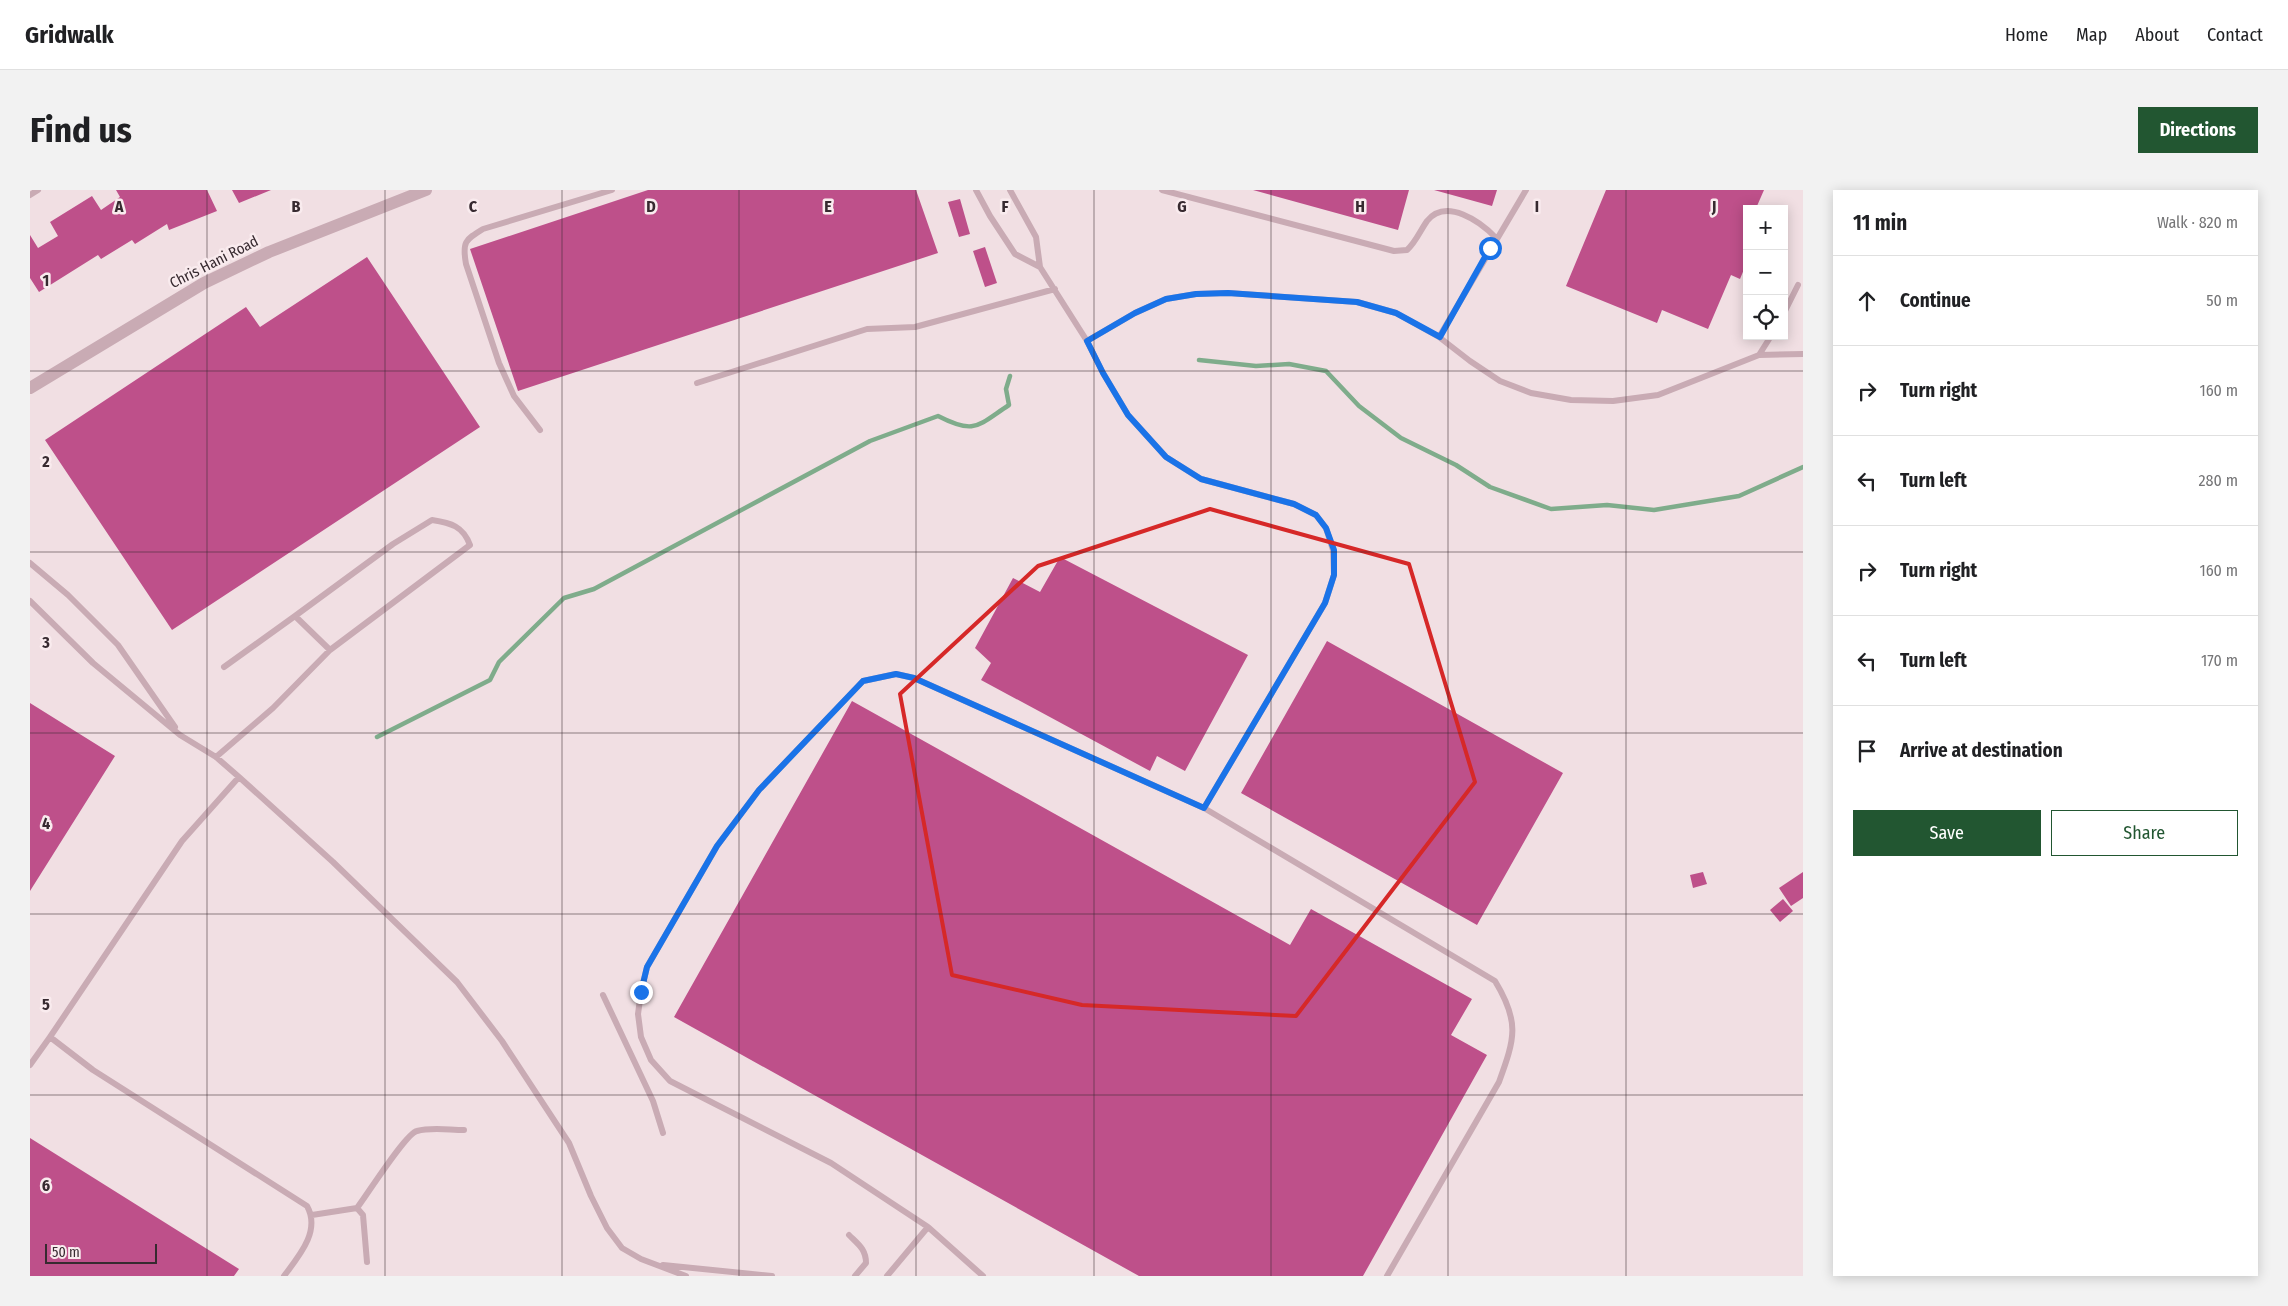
<!DOCTYPE html>
<meta charset="utf-8">
<style>
:root{--surface:#fff;--page:#f2f2f2;--text:#202124;--muted:#757577;--line:#e0e0e0;--accent:#225631}
body{margin:0;font-family:"Fira Sans Condensed",sans-serif;background:var(--page);color:var(--text)}
.controls{position:absolute;right:15px;top:15px;display:grid;overflow:hidden;border-radius:0px;box-shadow:0 2px 12px #0003}
.controls button{width:45px;height:45px;display:grid;place-items:center;padding:0;border:0;border-bottom:1px solid var(--line);background:var(--surface);color:var(--text);font:25px sans-serif}
.scale{position:absolute;left:15px;bottom:12px;width:112px;box-sizing:border-box;padding-left:5px;border:2px solid #372a30;border-top:0;font-size:14px;line-height:18px;white-space:nowrap;color:#372a30;-webkit-text-stroke:4px #f9ebee;paint-order:stroke}
.stop{position:absolute;width:15px;height:15px;margin:-11px;border:4px solid #1a73e8;border-radius:50%;background:#fff}
.stop.end{background:#1a73e8;border-color:#fff;box-shadow:0 1px 5px #0008}
.list{margin:0;padding:0;list-style:none}
h2{display:flex;justify-content:space-between;align-items:center;height:65px;margin:0;padding:0 20px;font-size:21px}
h2 small{font-size:16px;font-weight:400;color:var(--muted)}
.list li{display:grid;grid-template-columns:32px 1fr auto;gap:15px;align-items:center;box-sizing:border-box;height:90px;padding:0 20px;border-top:1px solid var(--line)}
.list b{display:block;font-size:19px;white-space:nowrap}
.list em{font-size:16px;font-style:normal;color:var(--muted)}
.actions{display:flex;gap:10px;padding:15px 20px}
.actions a{flex:1;padding:11px 0;border:1px solid var(--accent);border-radius:0px;text-align:center;font-size:18px;color:var(--accent)}
.actions .main{background:var(--accent);color:#fff}
.icon{flex:none;width:28px;height:28px;fill:none;stroke:currentColor;stroke-width:2;stroke-linecap:round;stroke-linejoin:round}
.map{position:relative;flex:none;width:1773px;height:1086px;overflow:hidden;border-radius:0px}
header{display:flex;align-items:center;gap:30px;box-sizing:border-box;height:70px;padding:0 25px;background:var(--surface);border-bottom:1px solid var(--line)}
header strong{font-size:24px}
nav{display:flex;gap:28px;margin-inline-start:auto;font-size:18px}
.intro{display:flex;align-items:center;justify-content:space-between;box-sizing:border-box;height:120px;padding:0 30px}
h1{margin:0;font-size:35px}
.button{padding:12px 22px;border-radius:0px;background:var(--accent);color:#fff;font-size:18px;font-weight:700}
main{display:flex;gap:30px;padding:0 30px}
aside{flex:1;background:var(--surface);border-radius:0px;box-shadow:0 2px 12px #0003}
.map>svg:first-child{display:block}
</style>
<header>
<strong>Gridwalk</strong>
<nav><a>Home</a><a>Map</a><a>About</a><a>Contact</a></nav>
</header>
<div class="intro"><h1>Find us</h1><a class="button">Directions</a></div>
<main>
<div class="map">
<svg width="1773" height="1086" viewBox="0 0 1773 1086">
<rect width="100%" height="100%" fill="#f1dfe3"/>
<g fill="none" stroke-linecap="round" stroke-linejoin="round">
<path stroke="#7fac8b" stroke-width="4.5" d="M1169,170L1226,176L1259,174L1296,181L1329,216L1371,248L1426,275L1460,297L1521,319L1577,315L1624,320L1709,306L1773,277
M347,547L460,490L469,472L534,408L564,399L840,251L908,226C945,245 947,236 979,215L976,199L980,186"/>
</g>
<path fill="#be508a" d="M86,0H177L187,21L139,40L137,34L105,54L102,50L71,69L68,65L9,102L0,88V45L8,58L28,46L20,32L62,6L71,20L90,7Z
M202,0H241L209,13Z
M618,0H886L908,63L488,201L440,59Z
M1223,0H1379L1368,40Z
M1404,0H1467L1462,16Z
M1576,0H1734L1727,16L1733,19H1717V72L1710,89L1701,85L1678,139L1632,120L1627,133L1536,96Z
M930,9L940,44L929,47L918,12Z
M955,57L967,93L955,97L943,61Z
M337,67L450,237L142,440L15,250L216,117L230,137Z
M1030,367L1218,465L1155,581L1127,566L1120,581L951,490L961,473L945,458L983,388L1010,402Z
M1297,451L1533,583L1447,735L1211,603Z
M822,511L1260,755L1281,719L1442,809L1421,845L1457,865L1333,1086H1109L644,827Z
M0,513L85,566L0,701Z
M1673,682L1677,694L1663,698L1660,685Z
M1773,682V708L1761,716L1749,698Z
M1753,709L1763,721L1750,732L1740,720Z
M0,948L209,1079L204,1086H0Z"/>
<g fill="none" stroke-linecap="round" stroke-linejoin="round">
<path stroke="#c9abb4" stroke-width="6" d="M946,0L960,26L985,64L1010,77
M980,0L1006,47L1010,77L1057,151L1105,123L1136,109L1166,104L1198,103L1327,112L1366,123L1409,147L1440,171L1470,191L1501,203L1541,210L1583,211L1628,205L1729,165L1741,146
M1132,0L1364,61L1377,60C1386,52 1390,41 1397,31C1416,7 1451,32 1466,48
M0,5L8,0
M1754,123L1768,95
M1409,147L1496,0
M1057,151L1073,183L1098,225L1136,267L1171,289L1264,314L1286,325L1296,338L1303,360L1304,385L1295,413L1174,618
M1729,165L1773,164
M667,193L837,139L885,137L1025,99
M510,240L484,206L469,173L436,74C432,52 435,50 453,39L582,0
M0,373L38,405L88,455L145,537
M0,411L63,473L150,545L186,567L209,587L303,672L427,792L472,851L539,953L561,1006L577,1038L592,1058L611,1069L656,1086
M194,477L265,426L300,460
M186,567L243,518L300,460L440,355C433,336 421,333 402,330L363,354L265,426
M209,587L152,651L20,847L63,880L277,1016C291,1041 269,1066 254,1086
M573,805L623,911L633,943
M0,875L20,847
M327,1018L333,1025L337,1072
M282,1025L327,1018C337,1005 376,943 387,941C401,937 419,940 434,940
M819,1045C828,1054 836,1059 836,1073L825,1086
M633,1075L742,1086
M857,1086L898,1037
M953,1086L898,1037L801,973L640,891L621,870L611,847L608,824L611,802L617,777L687,656L729,600L833,491L866,484L884,488L1174,618L1465,791C1490,832 1485,848 1469,892L1357,1086"/>
<path stroke="#c9abb4" stroke-width="12" d="M0,198L174,93L239,62L396,0"/>
</g>
<g fill="none" stroke-linecap="round" stroke-linejoin="round">
<path stroke="#1a73e8" stroke-width="6" d="M611,802L617,777L687,656L729,600L833,491L866,484L884,488L1174,618L1295,413L1304,385V360L1296,338L1286,325L1264,314L1171,289L1136,267L1098,225L1073,183L1057,151L1105,123L1136,109L1166,104L1198,103L1327,112L1366,123L1410,147L1460,58"/>
</g>
<path fill="none" stroke="#d62828" stroke-width="4" stroke-linejoin="round" d="M1180,319L1379,374L1445,592L1266,826L1052,815L922,785L870,504L1008,376Z"/>
<path fill="none" stroke="#372a30" stroke-width="1" stroke-opacity="0.55" d="M177,0V1086M355,0V1086M532,0V1086M709,0V1086M886,0V1086M1064,0V1086M1241,0V1086M1418,0V1086M1596,0V1086M0,181H1773M0,362H1773M0,543H1773M0,724H1773M0,905H1773"/>
<g text-anchor="middle" stroke-width="5" stroke-linejoin="round" paint-order="stroke">
<g font-size="15" fill="#372a30" stroke="#f9ebee">
<text transform="translate(184 72) rotate(-27)" y="5">Chris Hani Road</text>
</g>
</g>
<g font-size="16" text-anchor="middle" font-weight="bold" fill="#372a30" stroke="#f9ebee" stroke-width="5" stroke-linejoin="round" paint-order="stroke">
<text x="89" y="22">A</text>
<text x="266" y="22">B</text>
<text x="443" y="22">C</text>
<text x="621" y="22">D</text>
<text x="798" y="22">E</text>
<text x="975" y="22">F</text>
<text x="1152" y="22">G</text>
<text x="1330" y="22">H</text>
<text x="1507" y="22">I</text>
<text x="1684" y="22">J</text>
<text x="16" y="96">1</text>
<text x="16" y="277">2</text>
<text x="16" y="458">3</text>
<text x="16" y="639">4</text>
<text x="16" y="820">5</text>
<text x="16" y="1001">6</text>
</g>
</svg>
<div class="controls">
<button>+</button>
<button>−</button>
<button><svg class="icon" aria-label="locate" viewBox="0 0 24 24"><circle cx="12" cy="12" r="6"/><path d="M12 2v4M12 18v4M2 12h4M18 12h4"/></svg></button>
</div>
<div class="scale">50 m</div>
<div class="stop" style="left:1460px;top:58px"></div>
<div class="stop end" style="left:611px;top:802px"></div>
</div>
<aside>
<h2>11 min<small>Walk · 820 m</small></h2>
<ul class="list">
<li><svg class="icon" aria-label="ahead" viewBox="0 0 24 24"><path d="M12 20V5M6 11l6-6 6 6"/></svg><div><b>Continue</b></div><em>50 m</em></li>
<li><svg class="icon" aria-label="right" viewBox="0 0 24 24"><path d="M7 20v-9h11M14 6l5 5-5 5"/></svg><div><b>Turn right</b></div><em>160 m</em></li>
<li><svg class="icon" aria-label="left" viewBox="0 0 24 24"><path d="M17 20v-9H6M10 6l-5 5 5 5"/></svg><div><b>Turn left</b></div><em>280 m</em></li>
<li><svg class="icon" aria-label="right" viewBox="0 0 24 24"><path d="M7 20v-9h11M14 6l5 5-5 5"/></svg><div><b>Turn right</b></div><em>160 m</em></li>
<li><svg class="icon" aria-label="left" viewBox="0 0 24 24"><path d="M17 20v-9H6M10 6l-5 5 5 5"/></svg><div><b>Turn left</b></div><em>170 m</em></li>
<li><svg class="icon" aria-label="arrive" viewBox="0 0 24 24"><path d="M6 21V4h12l-3 4 3 4H6"/></svg><div><b>Arrive at destination</b></div></li>
</ul>
<div class="actions"><a class="main">Save</a><a>Share</a></div>
</aside>
</main>
